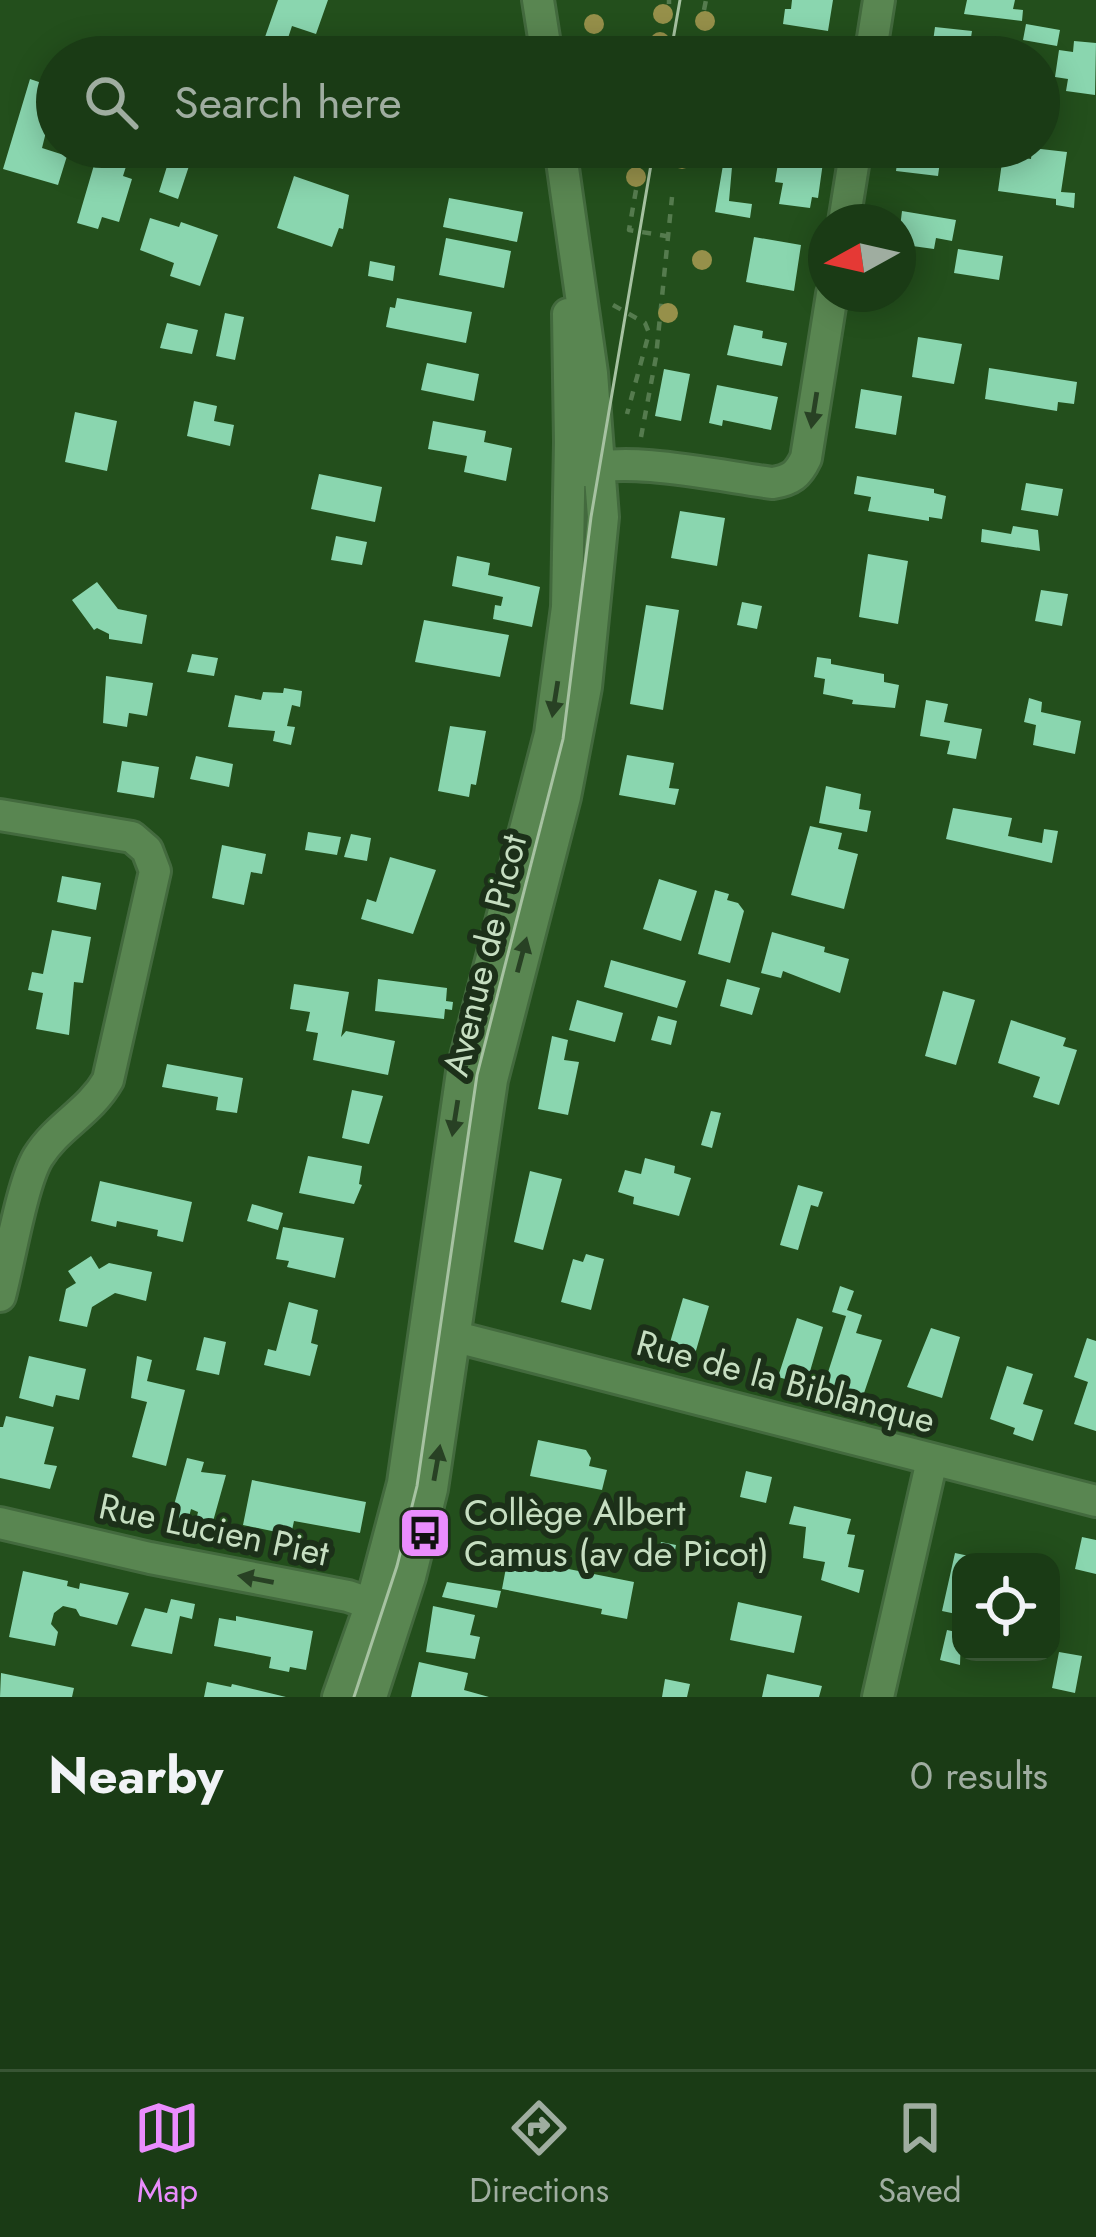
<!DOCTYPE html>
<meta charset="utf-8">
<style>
:root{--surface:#1a3b15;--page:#23421e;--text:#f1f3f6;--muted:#9fada0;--line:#385534;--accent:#ea8dfd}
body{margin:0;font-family:Jost,sans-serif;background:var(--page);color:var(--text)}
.controls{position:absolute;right:36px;bottom:36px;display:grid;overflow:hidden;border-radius:24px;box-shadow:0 6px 30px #0003}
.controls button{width:108px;height:108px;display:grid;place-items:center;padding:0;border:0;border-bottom:3px solid var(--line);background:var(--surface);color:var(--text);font:60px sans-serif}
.compass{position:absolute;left:808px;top:204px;width:108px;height:108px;border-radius:50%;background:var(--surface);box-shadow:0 6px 30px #0003;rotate:262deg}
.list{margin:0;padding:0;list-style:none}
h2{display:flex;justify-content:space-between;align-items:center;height:156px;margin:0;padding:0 48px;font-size:51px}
h2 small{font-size:39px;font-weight:400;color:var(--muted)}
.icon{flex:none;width:66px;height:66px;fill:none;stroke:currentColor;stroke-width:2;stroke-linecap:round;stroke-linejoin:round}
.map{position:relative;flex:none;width:1096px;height:1697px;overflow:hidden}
.search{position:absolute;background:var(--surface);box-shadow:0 6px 30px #0003;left:36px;right:36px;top:36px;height:132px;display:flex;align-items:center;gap:30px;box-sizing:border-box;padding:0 42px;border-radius:66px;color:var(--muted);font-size:45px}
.sheet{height:372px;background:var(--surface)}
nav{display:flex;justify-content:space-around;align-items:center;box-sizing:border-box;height:168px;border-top:3px solid var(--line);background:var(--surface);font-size:33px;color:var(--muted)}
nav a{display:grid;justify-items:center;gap:6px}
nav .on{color:var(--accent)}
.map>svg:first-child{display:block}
</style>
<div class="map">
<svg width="1096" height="1697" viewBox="0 0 1096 1697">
<rect width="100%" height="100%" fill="#234f1c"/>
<path fill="#8ad6af" d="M278,0H328L316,34L292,26L286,44L265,37Z
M792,0H833L828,31L783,24L785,9H791Z
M967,0H1015L1013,9L1023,10L1022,21L964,14Z
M1026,24L1060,30L1057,46L1023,40Z
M935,27L972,31L968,57L931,56Z
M1074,41L1096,43L1095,95L1066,91L1068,79L1055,77L1059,50L1073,52Z
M30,79L57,88L42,148L67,156L58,185L3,169Z
M173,147H206L203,157L193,154L178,199L159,192Z
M441,147H480L475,162L440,151Z
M796,147L825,148L818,198L812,197L810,208L779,204L783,183L775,182L779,157L794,159Z
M899,147H942L938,176L896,171Z
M99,148L129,157L123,176L132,179L119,222L102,217L98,229L77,223Z
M1032,148L1067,152L1061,192L1075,193L1074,208L1056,205V199L998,191L1003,155L1031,159Z
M723,165L732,167L729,201L752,204L750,218L715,212Z
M294,176L349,195L343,229L339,228L332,247L277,228Z
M449,198L523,212L517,242L443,227Z
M902,211L956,220L952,241L936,238L934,249L898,244Z
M150,218L179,227L181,222L218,235L200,286L170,276L174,263L140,250Z
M754,237L801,245L794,291L746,282Z
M446,238L511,251L504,288L439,275Z
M958,249L1003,256L999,280L954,273Z
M370,261L395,266L393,281L368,276Z
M397,298L472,312L466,343L386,327L390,307L395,308Z
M225,313L244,317L235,360L216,356Z
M167,323L198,330L192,354L160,348Z
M734,325L763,331L762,338L787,343L782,366L727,355Z
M918,337L962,344L954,384L912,377Z
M427,363L479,374L474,401L421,390Z
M989,368L1077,382L1074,404L1058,402L1057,411L985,399Z
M664,369L690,374L681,421L655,416Z
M717,385L778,397L771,430L723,420L722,426L709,423Z
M861,389L902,396L896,435L855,428Z
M194,401L217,406L214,421L234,425L230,446L187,436Z
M75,412L117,421L107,471L65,462Z
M433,421L486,431L484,442L512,448L506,481L464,472L467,456L428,449Z
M319,474L382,487L375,522L311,509Z
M857,476L934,489V493L946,496L942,519L929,517V521L868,511L871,497L854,494Z
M1026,483L1063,489L1058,516L1021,510Z
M680,511L725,518L717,566L671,558Z
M1013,526L1038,530L1040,551L981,542L982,529L1011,534Z
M336,536L367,542L362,565L331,560Z
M868,554L908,561L898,624L859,617Z
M457,556L490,563L488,575L540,587L532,627L493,619L495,605L501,606L503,597L452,586Z
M97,582L118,609L147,615L142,644L109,639V634L97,628L94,630L72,600Z
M1041,590L1068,594L1062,626L1035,621Z
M742,602L762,606L757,629L737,625Z
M646,605L679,610L663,710L630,704Z
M424,620L509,635L500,677L415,662Z
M192,654L218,658L214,676L187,672Z
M817,657L831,659V664L884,674V682L899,685L895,708L852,704L853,700L823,694L825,679L814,677Z
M106,676L153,683L147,716L129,713L127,727L103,723Z
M284,688L302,691L300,707L292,705L287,726L295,727L291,745L273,741L275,731L228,727L235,695L261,700L263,692L283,693Z
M1029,698L1042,702L1041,712L1081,721L1075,754L1033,745L1036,725L1024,722Z
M926,700L948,704L944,722L982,729L976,759L947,754L950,741L920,736Z
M450,726L486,731L476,785L471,784L469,797L438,791Z
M627,755L674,763L669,788L679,789L675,805L619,795Z
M196,756L233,764L229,787L190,779Z
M122,761L159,767L154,798L117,792Z
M826,786L861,794L859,809L871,811L867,832L819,823Z
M953,808L1012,818L1008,836L1042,843L1044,829L1058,831L1052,863L946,839Z
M810,826L842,833L838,849L858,854L844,909L791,895Z
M308,832L341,837L337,855L305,850Z
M351,834L371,838L367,861L344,857Z
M222,845L266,854L262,874L251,872L244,905L212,898Z
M390,857L436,870L413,934L361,919L367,899L376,902Z
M62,876L101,883L96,910L57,902Z
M659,879L697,891L681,941L643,929Z
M715,890L729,894L727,900L738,903L744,911L730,963L698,954Z
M52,930L91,937L83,983L74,982L69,1035L36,1029L43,993L28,990L32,972L43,974Z
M772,932L825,947L824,952L849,959L840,993L783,971L781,978L761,973Z
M611,960L686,981L677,1008L604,987Z
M378,979L447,988L446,1001L453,1002L452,1010L445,1009L444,1019L375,1011Z
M727,979L760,988L752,1015L720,1006Z
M294,984L349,992L341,1037L346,1031L395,1041L388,1075L313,1060L318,1033L306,1031L310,1012L290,1009Z
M943,991L975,1000L956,1065L925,1056Z
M577,1000L623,1013L615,1042L569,1030Z
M658,1016L677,1021L671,1045L651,1040Z
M1011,1020L1066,1038L1063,1046L1077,1050L1059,1105L1033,1097L1040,1077L998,1063Z
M552,1036L568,1040L564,1060L579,1062L568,1115L538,1109Z
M167,1064L243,1078L237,1113L216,1110L218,1097L162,1087Z
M352,1090L383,1096L369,1144L342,1138Z
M711,1111L721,1113L712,1148L701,1145Z
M308,1156L362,1166L359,1184L362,1185L354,1204L299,1193Z
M645,1158L675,1166L674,1173L691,1178L679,1216L633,1204L634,1197L618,1192L625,1170L641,1174Z
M530,1171L562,1179L543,1250L514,1242Z
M100,1181L192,1202L183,1242L157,1236L158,1230L117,1221L116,1227L91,1221Z
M798,1185L823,1192L818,1207L811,1205L798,1250L780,1245Z
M252,1204L283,1213L278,1230L247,1221Z
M283,1227L344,1238L335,1278L287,1267L289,1261L276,1259Z
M586,1254L604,1259L591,1310L561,1302L573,1259L583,1262Z
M91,1256L99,1269L109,1263L152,1272L146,1301L115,1293L92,1307L87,1327L59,1321L66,1289L76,1283L68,1271Z
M840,1286L854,1291L847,1310L862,1315L856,1333L882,1340L862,1399L823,1388L846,1316L832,1312Z
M683,1298L709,1306L695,1354L669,1346Z
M289,1302L318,1310L311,1343L318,1345L310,1376L264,1365L268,1349L276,1351Z
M797,1318L823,1327L806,1385L778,1377Z
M931,1328L960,1337L942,1398L907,1387Z
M204,1337L226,1342L219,1375L196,1370Z
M1087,1338L1096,1341V1431L1074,1424L1088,1382L1074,1377Z
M29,1356L86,1369L79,1400L56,1395L53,1407L19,1398Z
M137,1356L152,1360L147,1381L185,1390L166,1466L132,1457L147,1402L131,1398Z
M1007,1366L1033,1374L1023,1404L1043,1410L1033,1441L1013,1434L1015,1428L990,1419Z
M6,1416L54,1427L44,1464L57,1466L50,1489L0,1478V1427H3Z
M538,1440L586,1450L591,1458L589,1466L607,1470L602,1490L530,1476Z
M187,1458L204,1462L201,1472L226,1475L212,1525L196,1521L198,1512L191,1509L188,1521L171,1516Z
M746,1471L772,1477L766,1503L740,1497Z
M252,1480L366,1502L360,1533L294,1521L291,1535L243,1525Z
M794,1506L851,1519L847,1534L855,1535L848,1567L864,1570L859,1593L821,1580L825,1562L803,1558L806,1527L789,1524Z
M1082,1537L1096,1540V1574L1075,1569Z
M661,1542L676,1545L672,1566L649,1560L650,1553L658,1555Z
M955,1553L988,1560L961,1562V1615L942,1611Z
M508,1557L634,1582L627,1619L601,1614L602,1609L502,1589Z
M23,1571L68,1581L67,1586L79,1589L80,1583L129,1593L117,1625L80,1616L76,1609L63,1606L54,1613L51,1624L58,1632L55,1646L9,1637Z
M447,1582L501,1591L497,1608L442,1597Z
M171,1599L195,1604L192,1619L180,1616L172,1654L131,1646L145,1608L167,1613Z
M738,1602L802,1616L794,1653L730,1640Z
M433,1606L475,1615L470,1635L480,1637L475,1659L426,1652Z
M236,1616L313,1631L306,1670L290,1667L289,1672L269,1668L271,1657L214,1646L219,1618L236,1621Z
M947,1630L961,1633L960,1665L940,1660Z
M1059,1652L1082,1656L1075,1693L1052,1688Z
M419,1662L468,1673L464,1690L489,1697H411Z
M1,1673L74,1688L72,1697H0Z
M767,1674L822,1686L819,1697H762Z
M665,1679L690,1684L687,1697H662Z
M207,1682L231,1687L232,1684L286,1697H204Z"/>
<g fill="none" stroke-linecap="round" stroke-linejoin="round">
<g stroke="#436a3e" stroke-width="36">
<path id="minor" d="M538,0L547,57
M870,57L879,0
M844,222L856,147
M585,471C622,454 729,478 773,483C791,480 798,475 806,458L832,294
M0,815L132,837L147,850L155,871L108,1080C90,1112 57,1126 38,1157C22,1183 9,1263 0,1296
M456,1337L1096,1501
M0,1523L150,1558L348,1596L371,1604L381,1616
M338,1697L371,1604L403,1483L462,1072L550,734L567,607L570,442L568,314
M371,1697L410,1577L432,1489L492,1080L565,797L586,687L603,517L592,373L560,147
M878,1697L932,1460"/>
</g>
<path stroke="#557b4e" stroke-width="4.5" stroke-dasharray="9 9" stroke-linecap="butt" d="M669,4V0
M704,10L706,0
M636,190L629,230L666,236
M613,305L645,323L649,333L627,414
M641,437L656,357L672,197"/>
<use href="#minor" stroke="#598651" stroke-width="30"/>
<path stroke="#a6c2a1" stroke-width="3" d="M670,57L680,0
M354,1697L397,1566L417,1486L477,1075L563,739L591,517L654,147"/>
</g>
<g fill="#96904a">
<circle cx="663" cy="14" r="10"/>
<circle cx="705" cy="21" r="10"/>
<circle cx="594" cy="24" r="10"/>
<circle cx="660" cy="42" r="10"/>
<circle cx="682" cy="159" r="10"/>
<circle cx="636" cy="177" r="10"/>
<circle cx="702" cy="260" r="10"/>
<circle cx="668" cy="313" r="10"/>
</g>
<defs><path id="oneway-solid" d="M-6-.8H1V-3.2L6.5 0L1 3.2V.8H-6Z" transform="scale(3)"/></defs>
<g fill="#284124">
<use href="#oneway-solid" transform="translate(814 410) rotate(99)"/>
<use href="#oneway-solid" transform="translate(555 699) rotate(99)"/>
<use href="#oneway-solid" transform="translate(522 955) rotate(-75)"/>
<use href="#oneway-solid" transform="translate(455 1118) rotate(99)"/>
<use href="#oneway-solid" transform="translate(437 1463) rotate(-80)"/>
<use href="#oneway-solid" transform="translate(256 1579) rotate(-169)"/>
</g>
<defs>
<g id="bus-square" transform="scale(2.7)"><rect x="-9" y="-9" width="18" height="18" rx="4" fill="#ea8dfd" stroke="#1c3019"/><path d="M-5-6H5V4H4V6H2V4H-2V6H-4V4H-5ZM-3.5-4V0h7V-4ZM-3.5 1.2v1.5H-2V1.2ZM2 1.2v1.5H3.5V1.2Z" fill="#111"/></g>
</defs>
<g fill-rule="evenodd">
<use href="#bus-square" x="425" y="1533"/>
</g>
<g text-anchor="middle" stroke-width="12" stroke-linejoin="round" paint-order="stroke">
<g font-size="36" fill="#c6dec1" stroke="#1c3019">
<text transform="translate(484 955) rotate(-76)" y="13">Avenue de Picot</text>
<text transform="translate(786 1381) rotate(15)" y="13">Rue de la Biblanque</text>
<text transform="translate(214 1529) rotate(12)" y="13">Rue Lucien Piet</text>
</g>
<g font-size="36" fill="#c6dec1" stroke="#1c3019" text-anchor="start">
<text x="464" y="1525">Collège Albert<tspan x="464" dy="41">Camus (av de Picot)</tspan></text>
</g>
</g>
</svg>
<div class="controls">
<button><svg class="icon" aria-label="locate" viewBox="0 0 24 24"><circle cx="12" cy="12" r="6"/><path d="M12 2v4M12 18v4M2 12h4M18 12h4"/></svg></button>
</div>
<svg class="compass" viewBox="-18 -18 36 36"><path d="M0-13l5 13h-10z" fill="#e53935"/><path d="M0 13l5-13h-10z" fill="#9fada0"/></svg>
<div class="search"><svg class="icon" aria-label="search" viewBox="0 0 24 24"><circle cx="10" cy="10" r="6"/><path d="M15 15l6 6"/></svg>Search here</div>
</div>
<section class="sheet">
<h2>Nearby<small>0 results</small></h2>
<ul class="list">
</ul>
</section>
<nav>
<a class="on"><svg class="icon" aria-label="map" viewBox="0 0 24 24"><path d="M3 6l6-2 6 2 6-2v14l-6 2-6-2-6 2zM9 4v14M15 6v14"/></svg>Map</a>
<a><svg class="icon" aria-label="directions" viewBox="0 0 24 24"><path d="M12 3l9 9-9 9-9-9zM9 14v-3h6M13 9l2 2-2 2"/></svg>Directions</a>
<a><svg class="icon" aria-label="saved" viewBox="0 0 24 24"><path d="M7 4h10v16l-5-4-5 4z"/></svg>Saved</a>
</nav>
